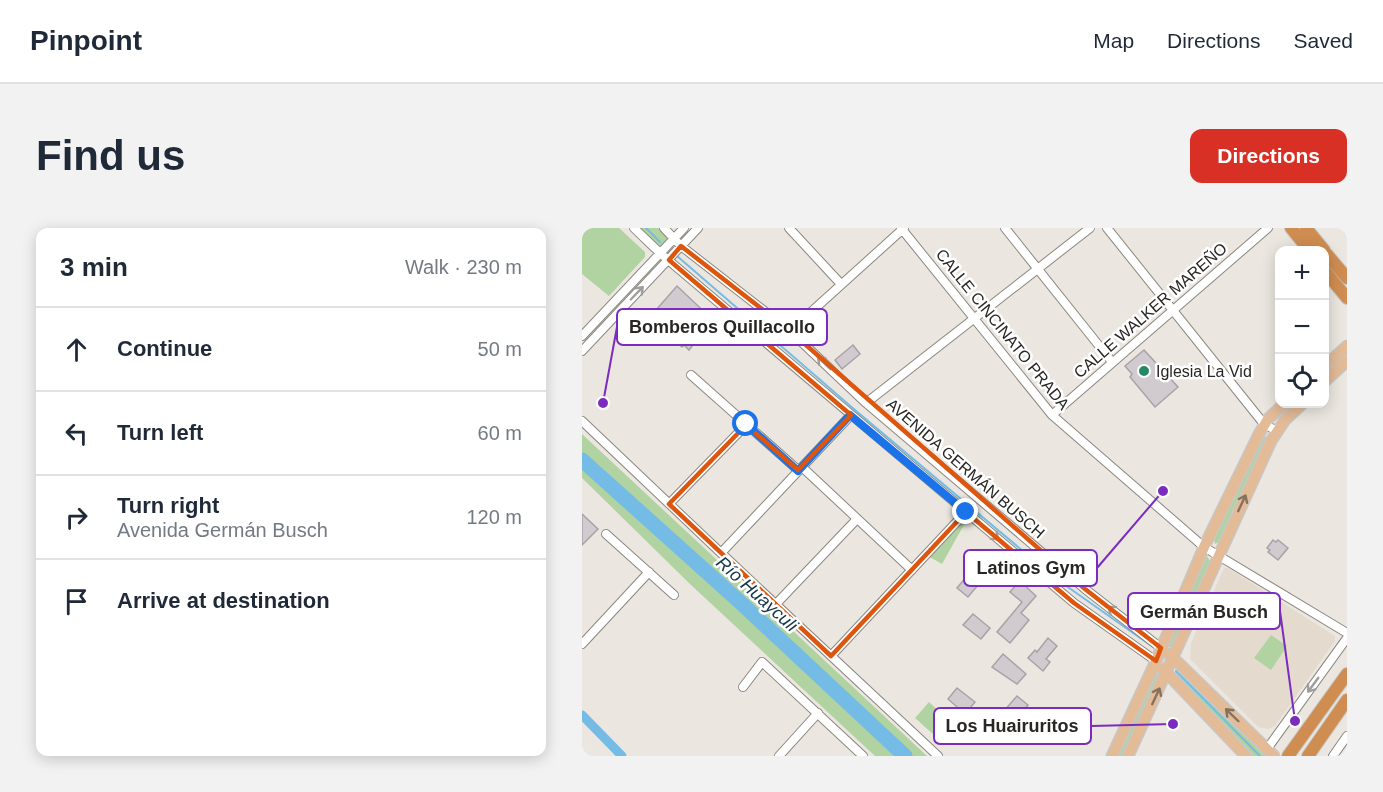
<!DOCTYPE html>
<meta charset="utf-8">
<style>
:root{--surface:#fff;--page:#f2f2f3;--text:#1f2937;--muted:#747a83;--line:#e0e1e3;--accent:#d93025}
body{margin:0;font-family:Helvetica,sans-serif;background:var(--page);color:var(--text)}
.controls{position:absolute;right:18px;top:18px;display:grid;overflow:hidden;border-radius:12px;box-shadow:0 3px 15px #0003}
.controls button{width:54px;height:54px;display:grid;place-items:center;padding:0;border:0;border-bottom:2px solid var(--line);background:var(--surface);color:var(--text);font:30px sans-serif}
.stop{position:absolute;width:18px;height:18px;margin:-14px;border:4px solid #1a73e8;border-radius:50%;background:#fff}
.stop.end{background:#1a73e8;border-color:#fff;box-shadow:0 2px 6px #0008}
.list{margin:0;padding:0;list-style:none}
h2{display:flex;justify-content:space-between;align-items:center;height:78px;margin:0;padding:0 24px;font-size:26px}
h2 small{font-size:20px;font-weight:400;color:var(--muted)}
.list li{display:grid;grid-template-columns:39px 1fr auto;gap:18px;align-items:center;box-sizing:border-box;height:84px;padding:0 24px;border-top:2px solid var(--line)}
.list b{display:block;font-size:22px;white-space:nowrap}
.list p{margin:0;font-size:20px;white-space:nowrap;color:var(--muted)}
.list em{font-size:20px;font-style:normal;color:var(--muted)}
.icon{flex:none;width:33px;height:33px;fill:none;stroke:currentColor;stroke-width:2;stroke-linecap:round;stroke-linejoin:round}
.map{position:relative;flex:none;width:765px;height:528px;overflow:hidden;border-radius:12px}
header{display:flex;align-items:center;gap:36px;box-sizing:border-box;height:84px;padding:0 30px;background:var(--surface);border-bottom:2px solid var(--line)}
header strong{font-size:28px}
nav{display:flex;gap:33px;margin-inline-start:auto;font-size:21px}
.intro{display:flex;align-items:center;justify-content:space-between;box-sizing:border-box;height:144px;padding:0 36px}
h1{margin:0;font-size:42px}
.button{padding:15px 27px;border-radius:12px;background:var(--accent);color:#fff;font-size:21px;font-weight:700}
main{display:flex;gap:36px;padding:0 36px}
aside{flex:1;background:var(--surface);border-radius:12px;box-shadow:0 3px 15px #0003}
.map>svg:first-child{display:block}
</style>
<header>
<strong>Pinpoint</strong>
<nav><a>Map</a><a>Directions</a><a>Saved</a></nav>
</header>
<div class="intro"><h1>Find us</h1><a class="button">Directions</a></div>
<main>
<aside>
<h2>3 min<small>Walk · 230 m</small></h2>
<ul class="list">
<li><svg class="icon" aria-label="ahead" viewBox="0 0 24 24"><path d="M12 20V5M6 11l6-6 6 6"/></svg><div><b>Continue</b></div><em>50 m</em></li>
<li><svg class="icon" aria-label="left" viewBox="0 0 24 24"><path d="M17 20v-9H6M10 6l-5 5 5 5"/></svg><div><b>Turn left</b></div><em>60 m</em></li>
<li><svg class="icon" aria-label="right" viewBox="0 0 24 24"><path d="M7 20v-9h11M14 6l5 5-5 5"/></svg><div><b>Turn right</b><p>Avenida Germán Busch</p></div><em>120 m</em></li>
<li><svg class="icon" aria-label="arrive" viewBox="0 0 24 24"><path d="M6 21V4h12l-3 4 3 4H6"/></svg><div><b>Arrive at destination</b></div></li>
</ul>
</aside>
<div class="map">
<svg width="765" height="528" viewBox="0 0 765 528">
<rect width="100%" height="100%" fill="#ebe7e0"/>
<path fill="#e4dbce" d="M642,340H646L753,408V413L693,498L686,501L676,499L608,431L609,415Z"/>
<path fill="#b1d2a1" d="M0,0H37L63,24V29L27,68L0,46Z
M58,0H76L87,11L78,20Z
M0,206L345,528H293L109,357L0,250Z
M683,208L686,211L637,314L633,316L632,312L680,209Z
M378,293L383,295L360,336L346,328Z
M625,328L628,333L592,419H587L586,417Z
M689,407L705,418L689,442L672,430Z
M595,440L684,528H669L591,448Z
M576,445L578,447L542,528H535L573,447Z
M347,474L375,500L361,515L333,490Z"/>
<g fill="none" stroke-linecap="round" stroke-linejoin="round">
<path stroke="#74bce5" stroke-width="2" d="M64,0L78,14
M95,28L273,182L473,350L571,419
M594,443L678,528"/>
<path stroke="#74bce5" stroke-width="9" d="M0,487L40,528"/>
<path stroke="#74bce5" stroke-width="15" d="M0,232L158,374L323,528"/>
</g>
<path fill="#d1cbd0" stroke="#a8a2a8" stroke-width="1.5" d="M95,58L132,93L124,103L118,98L109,109L114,113L107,122L102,117L100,119L67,90Z
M271,117L278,126L260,141L253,132Z
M562,122L596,159L573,179L548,149L550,146L543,138Z
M0,286L16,301L0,317Z
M691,312L694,314L696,312L706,320L696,332L686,324L688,322L685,320Z
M390,342L401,351L386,369L375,360Z
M438,353L454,368L439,385L447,392L428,415L415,404L440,374L428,364Z
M391,386L408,400L399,411L381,397Z
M466,410L475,418L464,431L468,434L461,443L446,430L453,422L455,424Z
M421,426L444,446L435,456L410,439Z
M375,460L393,474L383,486L366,471Z
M435,468L446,477L431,495L425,490L410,508L393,493L403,482L414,492Z"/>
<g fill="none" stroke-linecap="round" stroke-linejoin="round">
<g stroke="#8b8781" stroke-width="10">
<path id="minor" d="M52,0L79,26L492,375L574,433
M82,0L99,18L208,103L284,175L503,361L579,420
M207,0L258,55
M319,0L470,187L622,319L765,405
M423,0L530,134
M525,0L682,196L695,203
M208,103L322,0
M0,108L102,0
M0,123L116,0
M109,147L216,242
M284,175L508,0
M470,187L686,0
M0,193L139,325L356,528
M220,239L330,342
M87,276L164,197
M24,306L92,367
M139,325L269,187
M194,376L275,291
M0,416L67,344
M249,428L384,284
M161,459L180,434L281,528
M685,521L765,410
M197,528L236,485
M751,528L765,508"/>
</g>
<g stroke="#c7c7c6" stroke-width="13">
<path id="major" d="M742,139L765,118
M742,154L765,133
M587,426L692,528
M581,441L664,528
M530,528L574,433L622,319L677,206L686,191L702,176
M546,528L689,213L703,192L720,176"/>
</g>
<g stroke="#c7c7c6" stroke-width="14">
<path id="highway" d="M709,0L727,22
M724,0L742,22
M742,23L765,50
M742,42L765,70
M706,528L765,446
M726,528L765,472"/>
</g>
<use href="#minor" stroke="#fff" stroke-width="8"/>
<use href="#major" stroke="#e3bb97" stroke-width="10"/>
<use href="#highway" stroke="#d08d51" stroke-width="12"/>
</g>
<defs><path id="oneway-shaft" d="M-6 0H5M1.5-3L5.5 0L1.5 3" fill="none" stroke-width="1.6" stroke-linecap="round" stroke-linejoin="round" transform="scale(1.5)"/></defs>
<g stroke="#9f9e9d">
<use href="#oneway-shaft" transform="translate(55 65) rotate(-46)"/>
<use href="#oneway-shaft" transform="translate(242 135) rotate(-137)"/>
<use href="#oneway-shaft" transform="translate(410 306) rotate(40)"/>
<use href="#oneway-shaft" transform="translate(533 384) rotate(-143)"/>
<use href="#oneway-shaft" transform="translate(731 457) rotate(126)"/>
</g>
<g stroke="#86715e">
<use href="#oneway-shaft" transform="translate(660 275) rotate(-65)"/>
<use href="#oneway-shaft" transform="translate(574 468) rotate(-65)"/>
<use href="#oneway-shaft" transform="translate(650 487) rotate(-136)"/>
</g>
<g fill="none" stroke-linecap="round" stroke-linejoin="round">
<path stroke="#1a73e8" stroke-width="8" d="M164,196L216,243L268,187L384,284"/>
</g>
<path fill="none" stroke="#de560d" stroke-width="4.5" stroke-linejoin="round" d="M99,18L208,103L503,361L579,420L574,433L492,375L384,284L249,428L87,276L164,197L216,242L269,187L87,32Z"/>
<circle fill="#248964" stroke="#fff" stroke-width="2" cx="562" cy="143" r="6"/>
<g text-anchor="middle" stroke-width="5" stroke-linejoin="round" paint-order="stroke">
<g font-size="16" fill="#292725" stroke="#fff">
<text transform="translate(568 82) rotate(-41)" y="6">CALLE WALKER MAREÑO</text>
<text transform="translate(421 101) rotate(51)" y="6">CALLE CINCINATO PRADA</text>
<text transform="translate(384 240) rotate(41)" y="6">AVENIDA GERMÁN BUSCH</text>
</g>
<g font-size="16" fill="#292725" stroke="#fff" text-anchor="start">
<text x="574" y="149">Iglesia La Vid</text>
</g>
<g font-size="18" font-style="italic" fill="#153647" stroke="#fff">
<text transform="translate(175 366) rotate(42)" y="6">Río Huayculi</text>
</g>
</g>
<path fill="none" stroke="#7b2cbf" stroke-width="2" d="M21 175L35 99M581 263L515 340M713 493L698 383M591 496L509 498"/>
<g fill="#7b2cbf" stroke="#fff" stroke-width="2">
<circle cx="21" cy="175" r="6"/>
<circle cx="581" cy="263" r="6"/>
<circle cx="713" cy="493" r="6"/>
<circle cx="591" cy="496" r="6"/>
</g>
<g fill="#fff" stroke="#7b2cbf" stroke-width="2">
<rect x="35" y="81" width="210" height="36" rx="6"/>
<rect x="382" y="322" width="133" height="36" rx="6"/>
<rect x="546" y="365" width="152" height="36" rx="6"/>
<rect x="352" y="480" width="157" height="36" rx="6"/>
</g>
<g font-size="18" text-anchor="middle" font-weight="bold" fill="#292725">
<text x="140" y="105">Bomberos Quillacollo</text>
<text x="449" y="346">Latinos Gym</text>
<text x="622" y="390">Germán Busch</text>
<text x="430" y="504">Los Huairuritos</text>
</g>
</svg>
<div class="controls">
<button>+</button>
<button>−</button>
<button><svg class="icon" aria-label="locate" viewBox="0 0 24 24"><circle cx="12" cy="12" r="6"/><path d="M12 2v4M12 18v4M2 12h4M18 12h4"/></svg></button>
</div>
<div class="stop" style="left:164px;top:196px"></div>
<div class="stop end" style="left:384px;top:284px"></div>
</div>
</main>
